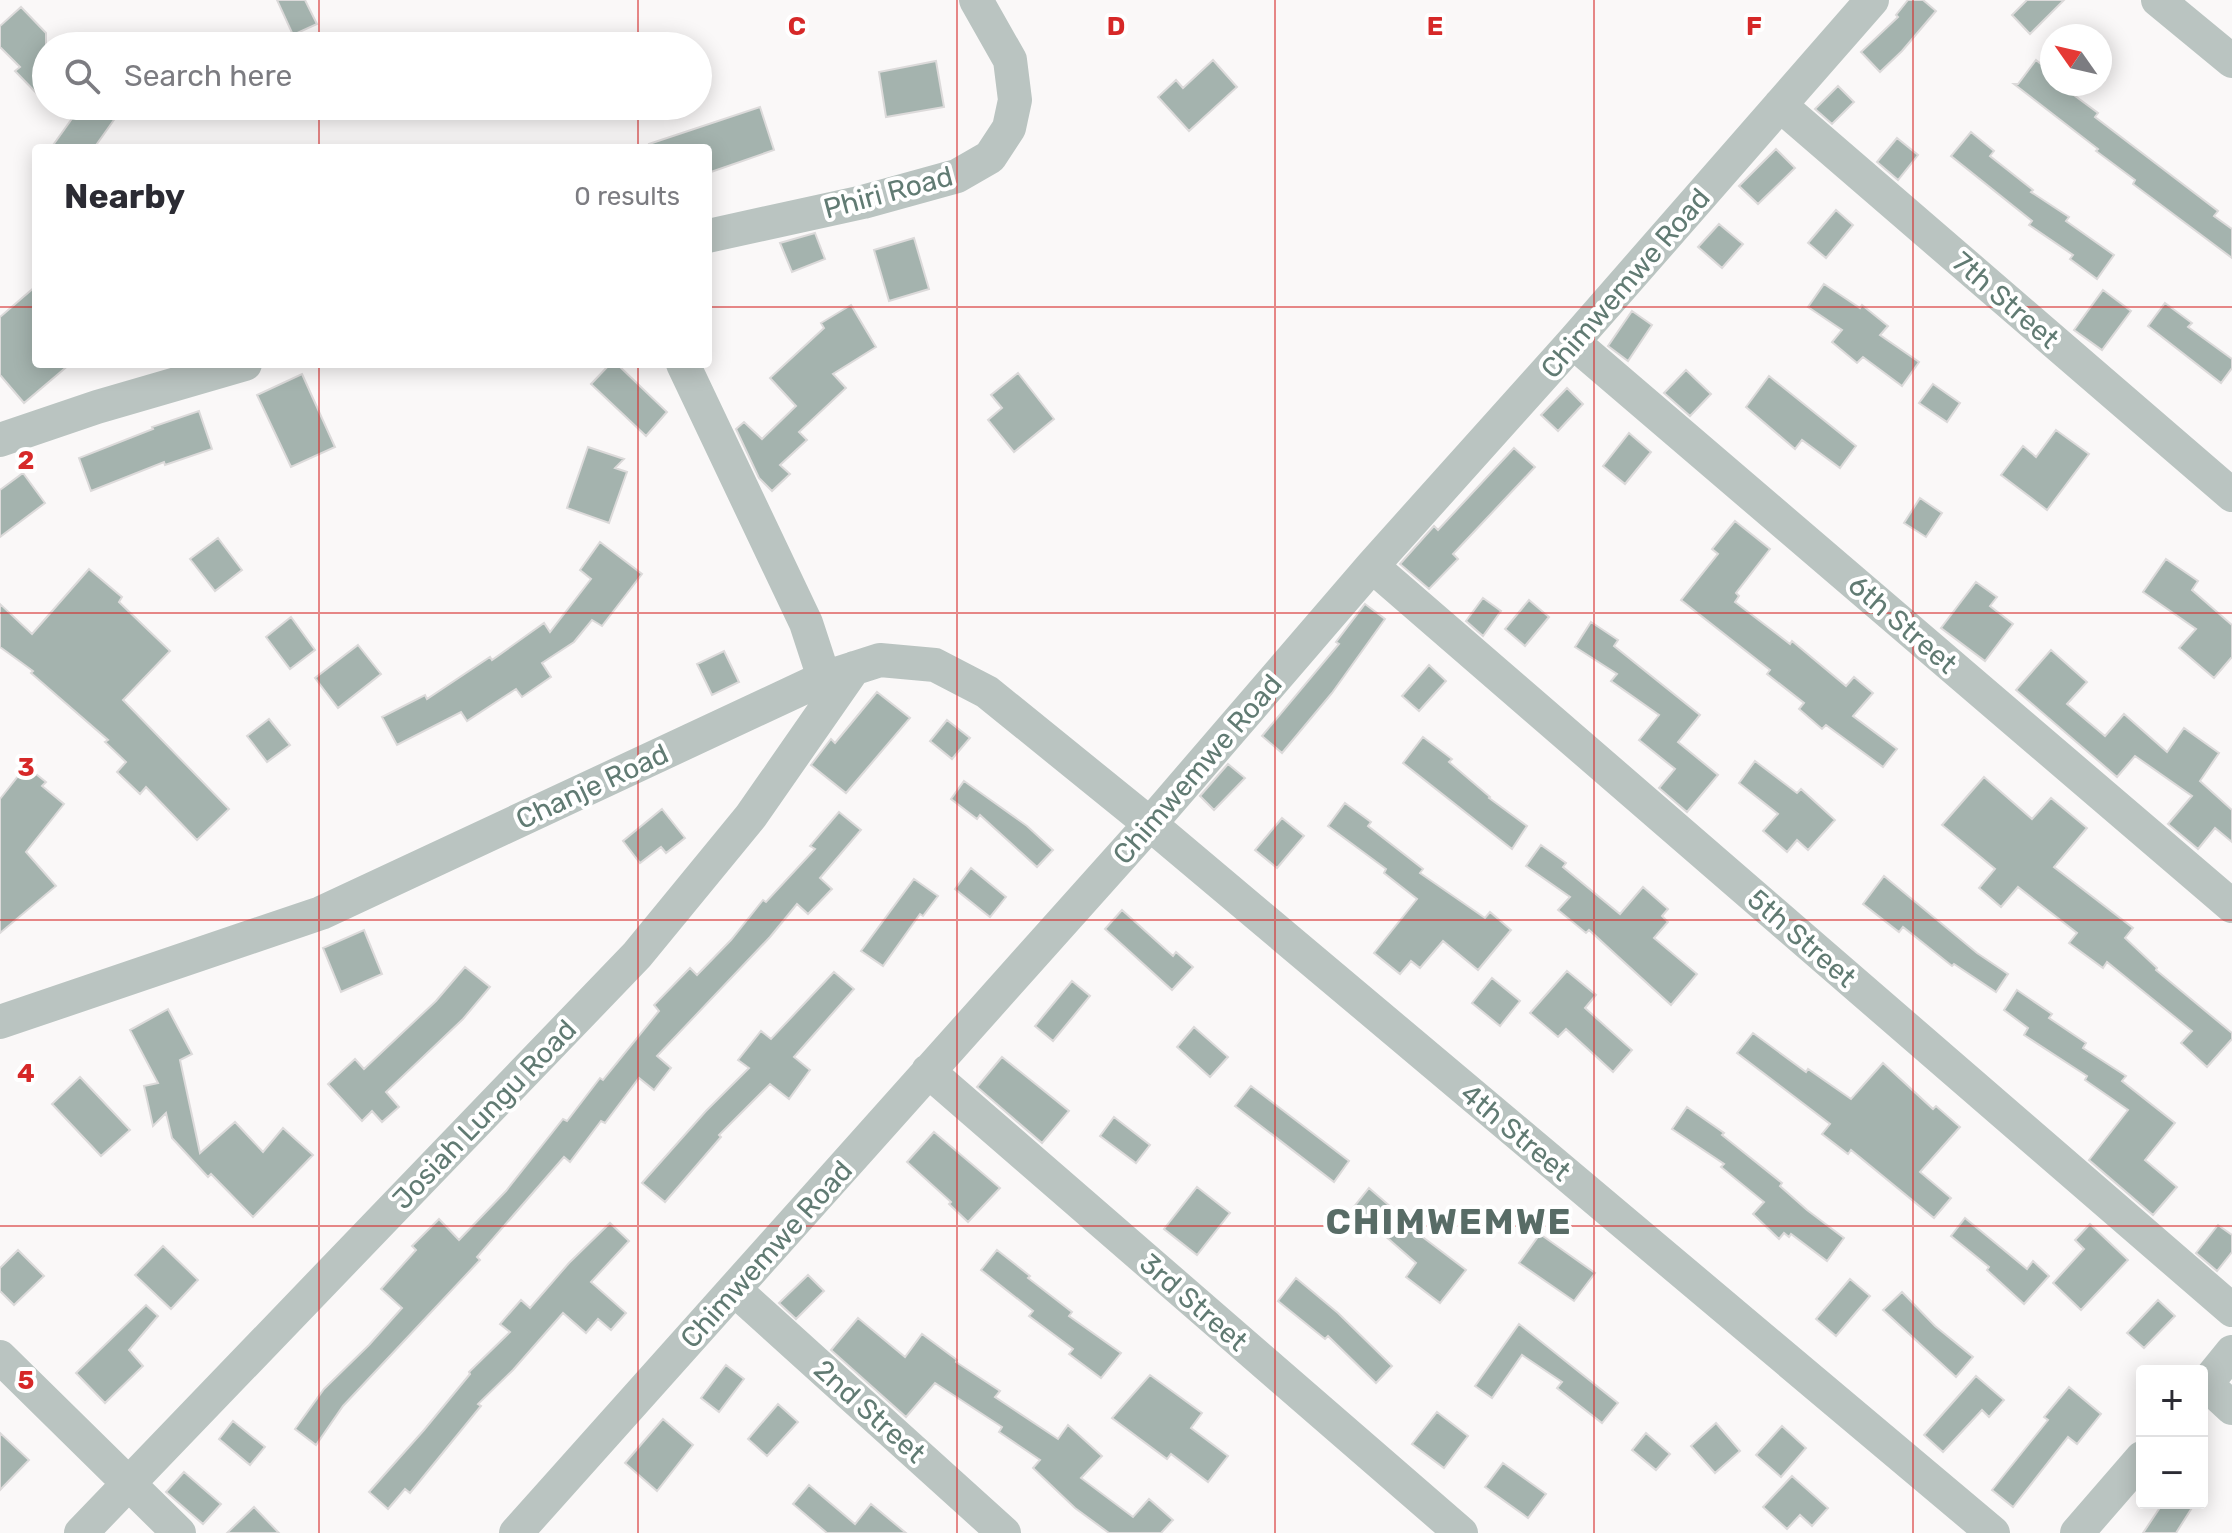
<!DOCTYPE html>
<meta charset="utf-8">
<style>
:root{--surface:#fff;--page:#f7f7f7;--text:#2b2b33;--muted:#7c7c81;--line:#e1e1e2}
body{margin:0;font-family:Rubik,sans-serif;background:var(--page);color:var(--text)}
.controls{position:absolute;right:24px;bottom:24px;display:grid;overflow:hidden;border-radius:8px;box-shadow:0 4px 20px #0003}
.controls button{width:72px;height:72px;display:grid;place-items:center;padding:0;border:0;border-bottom:2px solid var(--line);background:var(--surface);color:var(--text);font:40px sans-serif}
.compass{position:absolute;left:2040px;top:24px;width:72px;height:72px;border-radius:50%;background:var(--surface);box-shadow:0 4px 20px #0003;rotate:304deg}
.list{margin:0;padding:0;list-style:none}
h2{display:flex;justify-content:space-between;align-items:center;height:104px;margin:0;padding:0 32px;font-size:34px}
h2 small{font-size:26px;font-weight:400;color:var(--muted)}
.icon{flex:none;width:44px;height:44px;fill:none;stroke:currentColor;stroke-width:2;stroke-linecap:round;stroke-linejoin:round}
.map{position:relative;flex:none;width:2232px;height:1533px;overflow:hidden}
.search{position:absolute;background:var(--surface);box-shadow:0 4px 20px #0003;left:32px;top:32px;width:680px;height:88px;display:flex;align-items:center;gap:20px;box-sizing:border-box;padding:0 28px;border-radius:44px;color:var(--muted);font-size:30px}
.panel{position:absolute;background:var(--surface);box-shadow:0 4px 20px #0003;left:32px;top:144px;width:680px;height:224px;border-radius:8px}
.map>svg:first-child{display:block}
</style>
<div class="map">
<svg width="2232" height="1533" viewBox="0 0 2232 1533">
<rect width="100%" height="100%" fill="#faf8f8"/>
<path fill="#a4b3ae" stroke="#dcdada" stroke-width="2" d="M277,0H305L317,24L293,35Z
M1908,0H1923L1936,11L1902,51L1880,72L1861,52L1898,17L1896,15Z
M2027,0H2064L2030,34L2012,15Z
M21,7L46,33V103L15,71L20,67L0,47V26Z
M1213,60L1237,87L1189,131L1158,97L1176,80L1183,88Z
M2036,60L2052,73V84H2059L2098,113L2095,117L2218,211L2214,216L2232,229V258L2133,184L2135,180L2096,151L2098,149L2014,84H2018Z
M936,61L944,107L886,117L879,72Z
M1838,86L1854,102L1832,124L1815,109Z
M81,106H101L116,117L94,148H51Z
M760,107L774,150L708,173V148H650L649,144Z
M1971,132L1994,151L1990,156L2033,190L2031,192L2069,217L2066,221L2114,255L2097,279L2070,259L2073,255L2029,225L2032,221L1951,156Z
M1897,138L1918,155L1898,180L1877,162Z
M1776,149L1795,168L1758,204L1739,186Z
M1836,210L1853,225L1826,258L1808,243Z
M1719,224L1743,244L1722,268L1698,247Z
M815,233L825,259L792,272L780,243Z
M914,238L929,289L889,301L874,250Z
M1824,284L1860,308L1862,305L1888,326L1880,335L1919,362L1902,386L1863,357L1857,363L1832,342L1842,330L1808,307Z
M36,286V364H70L24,403L0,375V317Z
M2103,290L2131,311L2102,350L2074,330Z
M2165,303L2192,323L2188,327L2232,359V368L2221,383L2148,326Z
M851,305L876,347L833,374L846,388L799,432L807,440L780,465L790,474L772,491L759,478L736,429L744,422L762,439L796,406L770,378L824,328L821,323Z
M1632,311L1652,325L1628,361L1608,346Z
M610,364H617L667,412L646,436L591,384Z
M1686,370L1711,394L1690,416L1664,393Z
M1018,373L1054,419L1014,452L988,420L1002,408L991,395Z
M302,374L335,447L291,467L257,395Z
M1769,376L1856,446L1840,468L1802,440L1795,449L1746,407Z
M1933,384L1960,403L1947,422L1919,403Z
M1567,388L1583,404L1558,431L1541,415Z
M199,411L212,449L165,465L164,462L91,491L79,458L153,429L152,427Z
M2056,430L2089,454L2047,510L2001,475L2023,446L2036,457Z
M1629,433L1651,452L1625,484L1603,466Z
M588,447L624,459L615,468L627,472L609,523L567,508Z
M1514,448L1535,467L1453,554L1458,559L1429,589L1400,564L1434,526L1438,530Z
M23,473L45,503L0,537V490Z
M1920,498L1942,513L1926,537L1904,523Z
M1735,521L1770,549L1736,593L1739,596L1735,602L1790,644L1792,641L1846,686L1854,677L1873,693L1853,716L1897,749L1883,767L1826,725L1822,729L1799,709L1804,703L1767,674L1770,670L1681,600L1718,554L1712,549Z
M218,538L242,570L215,591L190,559Z
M600,542L642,574L602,626L592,620L574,642L542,663L551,677L522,697L516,689L467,721L461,712L397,745L382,717L425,695L427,699L490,657L492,660L544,623L550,632L591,579L580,570Z
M2166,559L2198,581L2192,590L2232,625V657L2214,678L2179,648L2196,629L2143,592Z
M89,569L122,597L119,602L170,651L123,700L229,809L197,840L146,787L140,794L117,772L126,762L105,742L108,740L31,673L33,671L0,647V604L32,634Z
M1976,582L1997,597L1990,606L2013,624L1985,661L1941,628Z
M1483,598L1501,611L1483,636L1466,621Z
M1529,600L1549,617L1525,646L1505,629Z
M1365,604L1385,619L1332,693L1282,753L1262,736L1339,644L1336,642Z
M291,617L315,650L290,669L266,637Z
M1591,622L1618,640L1614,646L1700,715L1678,742L1718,775L1687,812L1659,788L1675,769L1639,740L1659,715L1611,681L1617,674L1575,647Z
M358,645L381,674L338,708L315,678Z
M2051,650L2087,682L2067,704L2105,736L2124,714L2167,752L2184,728L2219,753L2200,781L2232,810V842L2215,828L2198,849L2168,824L2192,796L2135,756L2117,777L2016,690Z
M724,651L739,682L712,695L697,664Z
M1429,665L1446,681L1419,711L1402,696Z
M877,692L910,718L846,793L811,765L831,739L835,743Z
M269,719L290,745L267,762L247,736Z
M947,720L970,738L952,759L930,741Z
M1423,737L1452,759L1449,762L1490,797L1489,798L1527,826L1512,849L1403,763Z
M1755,761L1797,793L1801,789L1835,820L1808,850L1797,840L1787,852L1763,831L1778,814L1739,783Z
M1228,764L1245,778L1214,810L1200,796Z
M26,766L46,782L42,786L64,804L26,852L56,886L0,933V799Z
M1984,777L2032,819L2051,798L2087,828L2054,867L2133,928L2125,938L2157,968L2156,970L2232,1033V1039L2207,1067L2181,1043L2192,1031L2107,962L2103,968L2069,943L2077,933L2018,887L2001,907L1979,888L1995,869L1942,825Z
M964,781L1027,826L1053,850L1037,867L980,815L977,819L951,799Z
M1345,803L1371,822L1368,826L1423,869L1420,873L1485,918L1490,912L1511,930L1478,970L1443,941L1420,968L1411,961L1400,974L1374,953L1417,899L1384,873L1386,869L1328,826Z
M662,809L685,838L666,853L661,847L640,863L623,841Z
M839,812L861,830L820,878L832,889L808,914L797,904L770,937L657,1056L671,1068L654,1090L639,1078L605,1123L601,1121L570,1162L564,1157L477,1257L480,1260L343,1406L316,1445L295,1429L324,1389L369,1345L402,1308L381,1289L416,1250L412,1246L439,1219L459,1240L506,1191L563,1119L567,1121L600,1078L603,1080L659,1011L654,1005L690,968L697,975L731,940L763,900L766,902L815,849L810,846Z
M1282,818L1304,836L1277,868L1255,850Z
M1541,845L1566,863L1563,867L1620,914L1643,887L1668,909L1662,916L1668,922L1654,938L1697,974L1671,1005L1589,930L1586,933L1558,910L1570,897L1526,866Z
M971,868L1006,897L990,917L955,889Z
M1884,876L1977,953L2008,974L1996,992L1954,964L1952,966L1903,927L1899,932L1863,904Z
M914,879L938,896L923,916L920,914L883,966L861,951Z
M1122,910L1173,956L1176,952L1193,967L1172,990L1105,929Z
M364,930L382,974L341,992L323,948Z
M465,967L490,987L463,1019L386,1092L399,1107L382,1122L372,1111L362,1121L328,1084L355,1059L364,1069L436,1001Z
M1567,971L1596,995L1585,1008L1632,1050L1613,1072L1566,1029L1558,1037L1530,1013Z
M834,972L854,989L794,1057L810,1070L789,1099L770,1084L719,1135L721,1137L665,1202L642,1183L706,1111L749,1068L738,1060L761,1031L771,1039Z
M1492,978L1520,1001L1500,1026L1472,1003Z
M1072,981L1090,996L1053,1041L1035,1026Z
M2017,990L2052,1014L2049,1018L2086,1043L2083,1048L2126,1076L2122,1081L2175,1123L2145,1160L2177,1187L2153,1215L2089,1160L2128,1110L2085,1080L2087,1076L2024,1035L2028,1028L2004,1010Z
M168,1009L192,1054L180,1060L200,1153L235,1122L263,1152L283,1128L313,1155L253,1217L211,1174L208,1177L172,1138L166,1113L153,1126L144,1086L158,1083L130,1030Z
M1194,1027L1228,1057L1210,1077L1177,1047Z
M1753,1033L1806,1072L1808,1069L1851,1099L1883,1063L1933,1109L1936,1106L1960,1127L1920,1172L1951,1198L1934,1218L1851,1150L1848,1154L1822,1134L1830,1124L1737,1053Z
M1002,1057L1069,1111L1042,1143L977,1087Z
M80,1077L130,1130L101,1156L52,1104Z
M1251,1086L1349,1161L1334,1182L1235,1106Z
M1687,1107L1724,1133L1722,1135L1782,1183L1780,1186L1807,1210L1844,1238L1827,1261L1791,1234L1789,1237L1784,1233L1779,1239L1753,1214L1764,1202L1721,1167L1724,1164L1672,1129Z
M1114,1117L1150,1145L1136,1163L1100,1136Z
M934,1132L1000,1188L968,1222L949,1204L951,1202L907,1162Z
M1197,1187L1230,1213L1197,1255L1164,1229Z
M1369,1188L1414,1227L1412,1229L1466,1270L1440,1303L1406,1277L1416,1263L1353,1208Z
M1965,1218L2027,1269L2033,1261L2049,1276L2024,1304L1987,1270L1989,1267L1951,1236Z
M610,1223L629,1241L591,1282L626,1313L611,1330L598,1319L586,1333L563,1313L513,1370L478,1404L481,1406L410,1493L405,1489L388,1509L369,1492L424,1430L470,1374L469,1372L510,1332L500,1324L521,1300L530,1308L569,1263Z
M2090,1224L2128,1260L2081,1310L2053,1283L2084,1249L2075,1240Z
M2218,1225L2232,1235V1252L2217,1271L2196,1253Z
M1540,1234L1595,1273L1574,1301L1519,1263Z
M163,1246L198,1280L171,1309L135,1275Z
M18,1250L44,1276L14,1305L0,1291V1268Z
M997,1250L1030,1276L1028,1278L1072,1312L1069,1316L1121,1353L1101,1378L1069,1354L1073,1349L1029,1316L1033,1311L981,1270Z
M808,1275L824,1291L796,1319L779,1303Z
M1296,1278L1338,1313L1392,1366L1376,1383L1328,1336L1325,1339L1278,1301Z
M1850,1279L1870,1296L1836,1336L1816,1319Z
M1902,1292L1935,1326L1973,1357L1956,1377L1883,1310Z
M2158,1300L2175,1316L2144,1348L2127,1333Z
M146,1305L158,1316L129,1350L143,1366L105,1403L76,1373Z
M858,1318L905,1357L922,1334L957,1360L956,1362L1000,1391L995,1397L1058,1439L1068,1425L1102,1456L1081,1478L1133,1517L1149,1499L1173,1520L1161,1533H1109L1075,1508L1033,1468L1040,1460L999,1432L1002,1427L935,1383L906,1417L831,1350Z
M1519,1324L1618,1403L1602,1423L1557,1388L1562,1382L1522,1355L1492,1398L1475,1386Z
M726,1365L744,1379L719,1412L701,1398Z
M1150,1375L1202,1413L1191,1428L1228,1456L1208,1482L1171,1454L1167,1459L1112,1418Z
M1976,1376L2004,1400L1989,1417L1982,1410L1943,1452L1924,1435Z
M2069,1387L2101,1414L2077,1444L2068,1437L2013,1507L1992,1490L2048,1420L2044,1417Z
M778,1404L798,1422L767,1456L748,1439Z
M1437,1412L1468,1436L1444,1468L1412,1444Z
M663,1419L693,1445L657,1491L625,1463Z
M233,1421L265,1447L250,1465L219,1439Z
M1716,1423L1740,1451L1715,1473L1691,1446Z
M1782,1426L1806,1448L1781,1477L1756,1455Z
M0,1433L29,1460L0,1490Z
M1646,1433L1670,1454L1656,1470L1632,1450Z
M1503,1463L1546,1494L1528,1518L1485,1487Z
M184,1472L221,1504L203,1524L166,1492Z
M1792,1476L1828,1508L1812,1526L1800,1515L1787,1529L1763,1507Z
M809,1485L855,1524L871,1504L906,1533H827L793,1504Z
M2163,1503H2195L2176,1533H2143Z
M254,1507L279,1533H227Z"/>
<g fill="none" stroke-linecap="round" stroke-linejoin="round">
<path stroke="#bac4c1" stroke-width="34" d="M2158,0L2232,61
M1780,105L2232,495
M708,236L863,202L957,176L990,157L1009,128L1015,100L1010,60L976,0
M1573,342L2232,906
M683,364L806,623L824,678
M0,440L97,407L245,364
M1372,566L2232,1310
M0,1022L321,913L824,678L880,660L935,665L987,692L1150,824L1993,1533
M928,1071L1461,1533
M735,1290L1004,1533
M0,1357L179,1533
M2206,1384L2232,1408
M2202,1389L2232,1352
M81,1533L637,955L751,816L854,668
M516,1533L1150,824L1372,566L1573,342L1872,0
M2077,1533L2142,1458"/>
</g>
<path fill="none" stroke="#d62828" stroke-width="2" stroke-opacity="0.55" d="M319,0V46M638,0V46M957,0V1533M1275,0V1533M1594,0V1533M1913,0V1533M319,106V148M638,106V148M0,307H36M708,307H2232M319,364V1533M638,364V1533M0,613H2232M0,920H2232M0,1226H2232"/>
<g text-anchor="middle" stroke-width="8" stroke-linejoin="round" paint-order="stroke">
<g font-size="28" fill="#617b73" stroke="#fff">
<text transform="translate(888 192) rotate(-15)" y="10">Phiri Road</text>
<text transform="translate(1625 283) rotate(-49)" y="10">Chimwemwe Road</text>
<text transform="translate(2006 300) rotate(41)" y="10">7th Street</text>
<text transform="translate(1903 624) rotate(41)" y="10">6th Street</text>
<text transform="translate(1197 769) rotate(-49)" y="10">Chimwemwe Road</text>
<text transform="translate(592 786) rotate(-25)" y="10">Chanje Road</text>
<text transform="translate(1802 938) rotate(41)" y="10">5th Street</text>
<text transform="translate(484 1114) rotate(-46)" y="10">Josiah Lungu Road</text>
<text transform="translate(1516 1132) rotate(40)" y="10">4th Street</text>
<text transform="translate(766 1254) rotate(-48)" y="10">Chimwemwe Road</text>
<text transform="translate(1194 1302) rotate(41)" y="10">3rd Street</text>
<text transform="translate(870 1411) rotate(42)" y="10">2nd Street</text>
</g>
<g font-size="36" font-weight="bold" letter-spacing="2" fill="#586c66" stroke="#fff">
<text x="1449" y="1234">CHIMWEMWE</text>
</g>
</g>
<g font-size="26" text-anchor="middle" font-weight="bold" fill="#d62828" stroke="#fff" stroke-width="8" stroke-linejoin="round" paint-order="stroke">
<text x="797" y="35">C</text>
<text x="1116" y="35">D</text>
<text x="1435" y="35">E</text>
<text x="1754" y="35">F</text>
<text x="26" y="469">2</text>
<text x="26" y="776">3</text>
<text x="26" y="1082">4</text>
<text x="26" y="1389">5</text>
</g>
</svg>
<div class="controls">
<button>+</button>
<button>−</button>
</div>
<svg class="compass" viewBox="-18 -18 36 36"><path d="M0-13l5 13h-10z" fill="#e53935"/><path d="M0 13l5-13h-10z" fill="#7c7c81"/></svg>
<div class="search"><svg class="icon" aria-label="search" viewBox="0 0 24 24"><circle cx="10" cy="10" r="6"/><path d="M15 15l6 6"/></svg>Search here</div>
<section class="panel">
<h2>Nearby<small>0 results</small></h2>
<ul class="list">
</ul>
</section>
</div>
